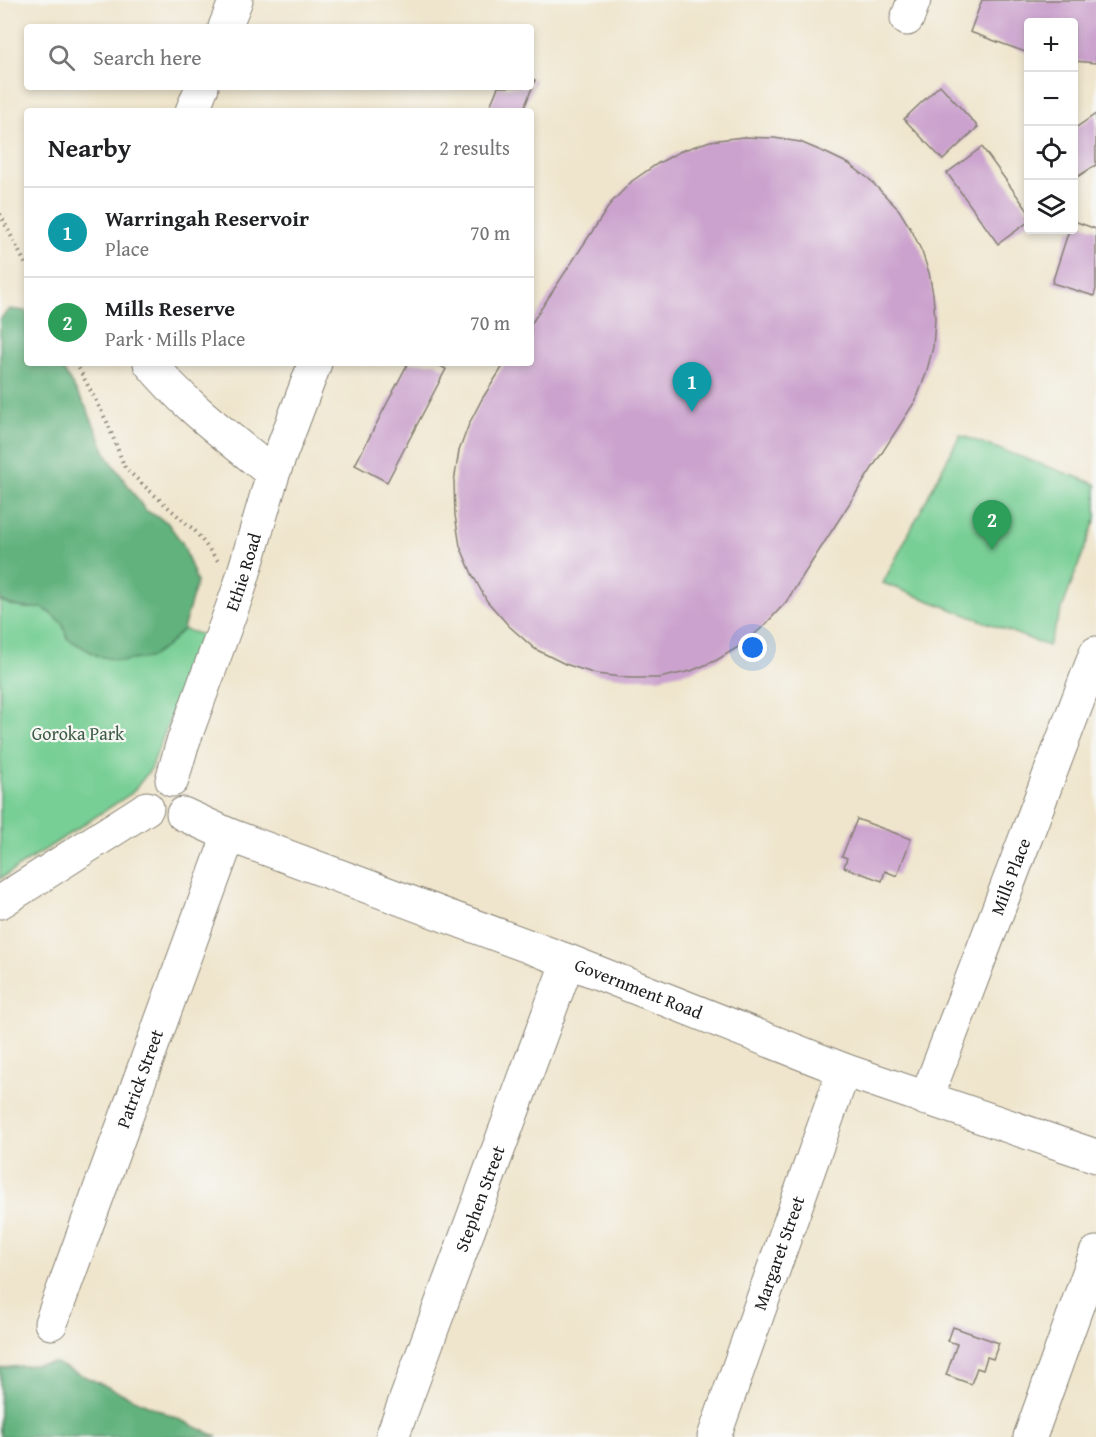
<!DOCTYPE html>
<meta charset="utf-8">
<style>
:root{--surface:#fff;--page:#f2f2f2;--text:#202124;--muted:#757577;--line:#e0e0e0;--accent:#2563eb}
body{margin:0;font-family:"Gentium Book Plus",serif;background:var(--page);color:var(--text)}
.controls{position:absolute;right:18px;top:18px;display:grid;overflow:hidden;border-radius:6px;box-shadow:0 3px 9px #0003}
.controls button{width:54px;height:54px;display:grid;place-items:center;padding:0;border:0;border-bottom:2px solid var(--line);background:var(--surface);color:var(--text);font:30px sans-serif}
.you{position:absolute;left:753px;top:648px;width:21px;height:21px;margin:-15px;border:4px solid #fff;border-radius:50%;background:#1a73e8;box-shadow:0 0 0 9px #1a73e833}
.badge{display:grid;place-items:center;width:39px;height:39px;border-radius:50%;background:var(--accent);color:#fff;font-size:20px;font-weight:700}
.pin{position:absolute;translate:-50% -50px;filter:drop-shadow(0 2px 3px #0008)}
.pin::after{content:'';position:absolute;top:32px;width:21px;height:18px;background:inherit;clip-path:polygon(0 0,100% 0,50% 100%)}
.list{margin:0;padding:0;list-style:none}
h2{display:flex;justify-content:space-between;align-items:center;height:78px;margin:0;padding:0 24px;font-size:26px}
h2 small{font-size:20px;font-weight:400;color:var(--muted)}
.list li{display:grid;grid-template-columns:39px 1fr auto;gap:18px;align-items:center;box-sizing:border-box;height:90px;padding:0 24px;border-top:2px solid var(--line)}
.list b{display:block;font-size:22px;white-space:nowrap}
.list p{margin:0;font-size:20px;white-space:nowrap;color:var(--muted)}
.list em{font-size:20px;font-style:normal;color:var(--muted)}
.icon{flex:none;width:33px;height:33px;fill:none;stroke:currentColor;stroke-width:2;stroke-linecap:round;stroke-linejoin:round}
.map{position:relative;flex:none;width:1096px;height:1437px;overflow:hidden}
.search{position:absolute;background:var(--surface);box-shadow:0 3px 9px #0003;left:24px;top:24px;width:510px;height:66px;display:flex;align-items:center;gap:15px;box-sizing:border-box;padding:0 21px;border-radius:6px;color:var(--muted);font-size:22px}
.panel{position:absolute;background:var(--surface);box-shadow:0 3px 9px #0003;left:24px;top:108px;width:510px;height:258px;border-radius:6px}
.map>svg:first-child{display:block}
</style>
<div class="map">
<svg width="1096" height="1437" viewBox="0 0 1096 1437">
<rect width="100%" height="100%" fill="#f6f6f2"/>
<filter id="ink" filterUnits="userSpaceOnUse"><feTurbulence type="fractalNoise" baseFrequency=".0167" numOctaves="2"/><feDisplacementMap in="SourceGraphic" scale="12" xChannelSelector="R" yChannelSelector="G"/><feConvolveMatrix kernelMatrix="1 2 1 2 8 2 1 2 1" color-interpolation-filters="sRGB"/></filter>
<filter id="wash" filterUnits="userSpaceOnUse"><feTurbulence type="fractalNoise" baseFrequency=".008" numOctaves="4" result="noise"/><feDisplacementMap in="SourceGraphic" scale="24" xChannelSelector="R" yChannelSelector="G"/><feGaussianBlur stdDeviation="1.35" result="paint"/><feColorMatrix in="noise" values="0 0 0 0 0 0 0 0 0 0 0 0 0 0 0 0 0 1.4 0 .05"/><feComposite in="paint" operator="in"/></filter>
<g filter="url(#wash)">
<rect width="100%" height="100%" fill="#efe5cc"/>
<path fill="#78cf95" stroke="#4a7658" stroke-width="1.5" d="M960,435L1096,484V518L1048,646L883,583Z
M0,600C13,608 29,609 44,608L62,623L68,639L167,646L183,629L203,635L150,770L132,793L0,879Z"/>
<path fill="#62b27e" stroke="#3f674d" stroke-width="1.5" d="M10,309L25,311L27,314V363H59L86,407L108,457L145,510L167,522L183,544L197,582L183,629L167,646L149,658L122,661L98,656L68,639L62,623L44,608C29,609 13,608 0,600V319Z
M55,1363L218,1437H0V1368Z"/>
<g id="blocks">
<path fill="#cba2cd" d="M982,0H1096V63L1074,61V22H1028V53L970,32Z
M531,78L535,80L523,111H488L498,87H531Z
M940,85L978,127L943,160L904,119Z
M1096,114V165L1074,179V129Z
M743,137L774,138L800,142L826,153L849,164L869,179L899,210L912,231L922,252L929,273L933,294L935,319L933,347L926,374L916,400L786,602L764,626L743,644L717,660L691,671L659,678H629L596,674L565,664L535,649L509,626L487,601L472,574L460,546L455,515L454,482L459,451L469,424L482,399L505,363H531V324L611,203L632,181L657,164L681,151L710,141Z
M982,147L1028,211V222L998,244L947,173Z
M1074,221L1096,229V289L1094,296L1052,283L1069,230H1074Z
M408,363H435L446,369L387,482L355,465Z
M857,819L911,839L897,876L885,871L882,881L844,867L847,858L842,856Z
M953,1327L999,1343L993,1359L987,1357L983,1370L977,1368L971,1384L946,1375L957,1344L948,1341Z"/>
</g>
</g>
<g filter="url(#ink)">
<use href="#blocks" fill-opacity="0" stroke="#868074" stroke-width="1.5"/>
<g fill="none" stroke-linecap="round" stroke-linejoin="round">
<g stroke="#868074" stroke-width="35">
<g id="minor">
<path d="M907,19L914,0"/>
<path d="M225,27L236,0"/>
<path d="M192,111L202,87"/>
<path d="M150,363C185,406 231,439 273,474"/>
<path id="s1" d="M172,780L182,745L239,589L273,474L315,363"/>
<path id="s2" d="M183,814L229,835L568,961L844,1070L1096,1156"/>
<path d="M0,902L147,808"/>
<path id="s3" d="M926,1099L1096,653"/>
<path id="s4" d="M51,1323L229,835"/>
<path id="s5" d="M392,1437L568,961"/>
<path id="s6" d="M714,1437L844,1070"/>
<path d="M1030,1437L1096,1253"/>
</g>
</g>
<path stroke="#868074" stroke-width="4" stroke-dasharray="1.5 4.5" stroke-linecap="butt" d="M0,214L27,267
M76,363L107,422L125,468L151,492L195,531L218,561"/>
<use href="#minor" stroke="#fff" stroke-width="33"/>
</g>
</g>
<g text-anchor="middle" stroke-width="4.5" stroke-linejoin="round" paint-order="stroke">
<g font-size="18" fill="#1c1c1c" stroke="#f6f6f2">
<text dy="6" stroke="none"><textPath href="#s1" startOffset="220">Ethie Road</textPath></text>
<text dy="6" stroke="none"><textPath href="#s3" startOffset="238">Mills Place</textPath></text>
<text dy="6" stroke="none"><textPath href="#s2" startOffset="488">Government Road</textPath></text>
<text dy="6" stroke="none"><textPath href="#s4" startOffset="260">Patrick Street</textPath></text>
<text dy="6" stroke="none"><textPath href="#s5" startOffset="254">Stephen Street</textPath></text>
<text dy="6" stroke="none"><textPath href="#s6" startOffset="195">Margaret Street</textPath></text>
</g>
<g font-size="18" fill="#3c5b46" stroke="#f6f6f2">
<text x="78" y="740">Goroka Park</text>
</g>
</g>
</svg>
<div class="controls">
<button>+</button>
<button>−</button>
<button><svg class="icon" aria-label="locate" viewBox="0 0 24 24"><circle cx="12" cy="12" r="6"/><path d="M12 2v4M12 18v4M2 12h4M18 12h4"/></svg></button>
<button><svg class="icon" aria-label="layers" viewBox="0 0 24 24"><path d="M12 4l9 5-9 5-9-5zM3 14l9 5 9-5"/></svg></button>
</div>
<div class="you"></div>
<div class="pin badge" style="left:692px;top:412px;background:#0f9aa8">1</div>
<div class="pin badge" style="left:992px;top:550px;background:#2e9e5b">2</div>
<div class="search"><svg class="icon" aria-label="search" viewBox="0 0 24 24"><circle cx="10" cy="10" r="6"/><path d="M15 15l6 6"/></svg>Search here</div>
<section class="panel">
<h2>Nearby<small>2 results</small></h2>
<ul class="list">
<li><span class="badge" style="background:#0f9aa8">1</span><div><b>Warringah Reservoir</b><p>Place</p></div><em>70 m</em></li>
<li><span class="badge" style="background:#2e9e5b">2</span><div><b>Mills Reserve</b><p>Park · Mills Place</p></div><em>70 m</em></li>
</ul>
</section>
</div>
